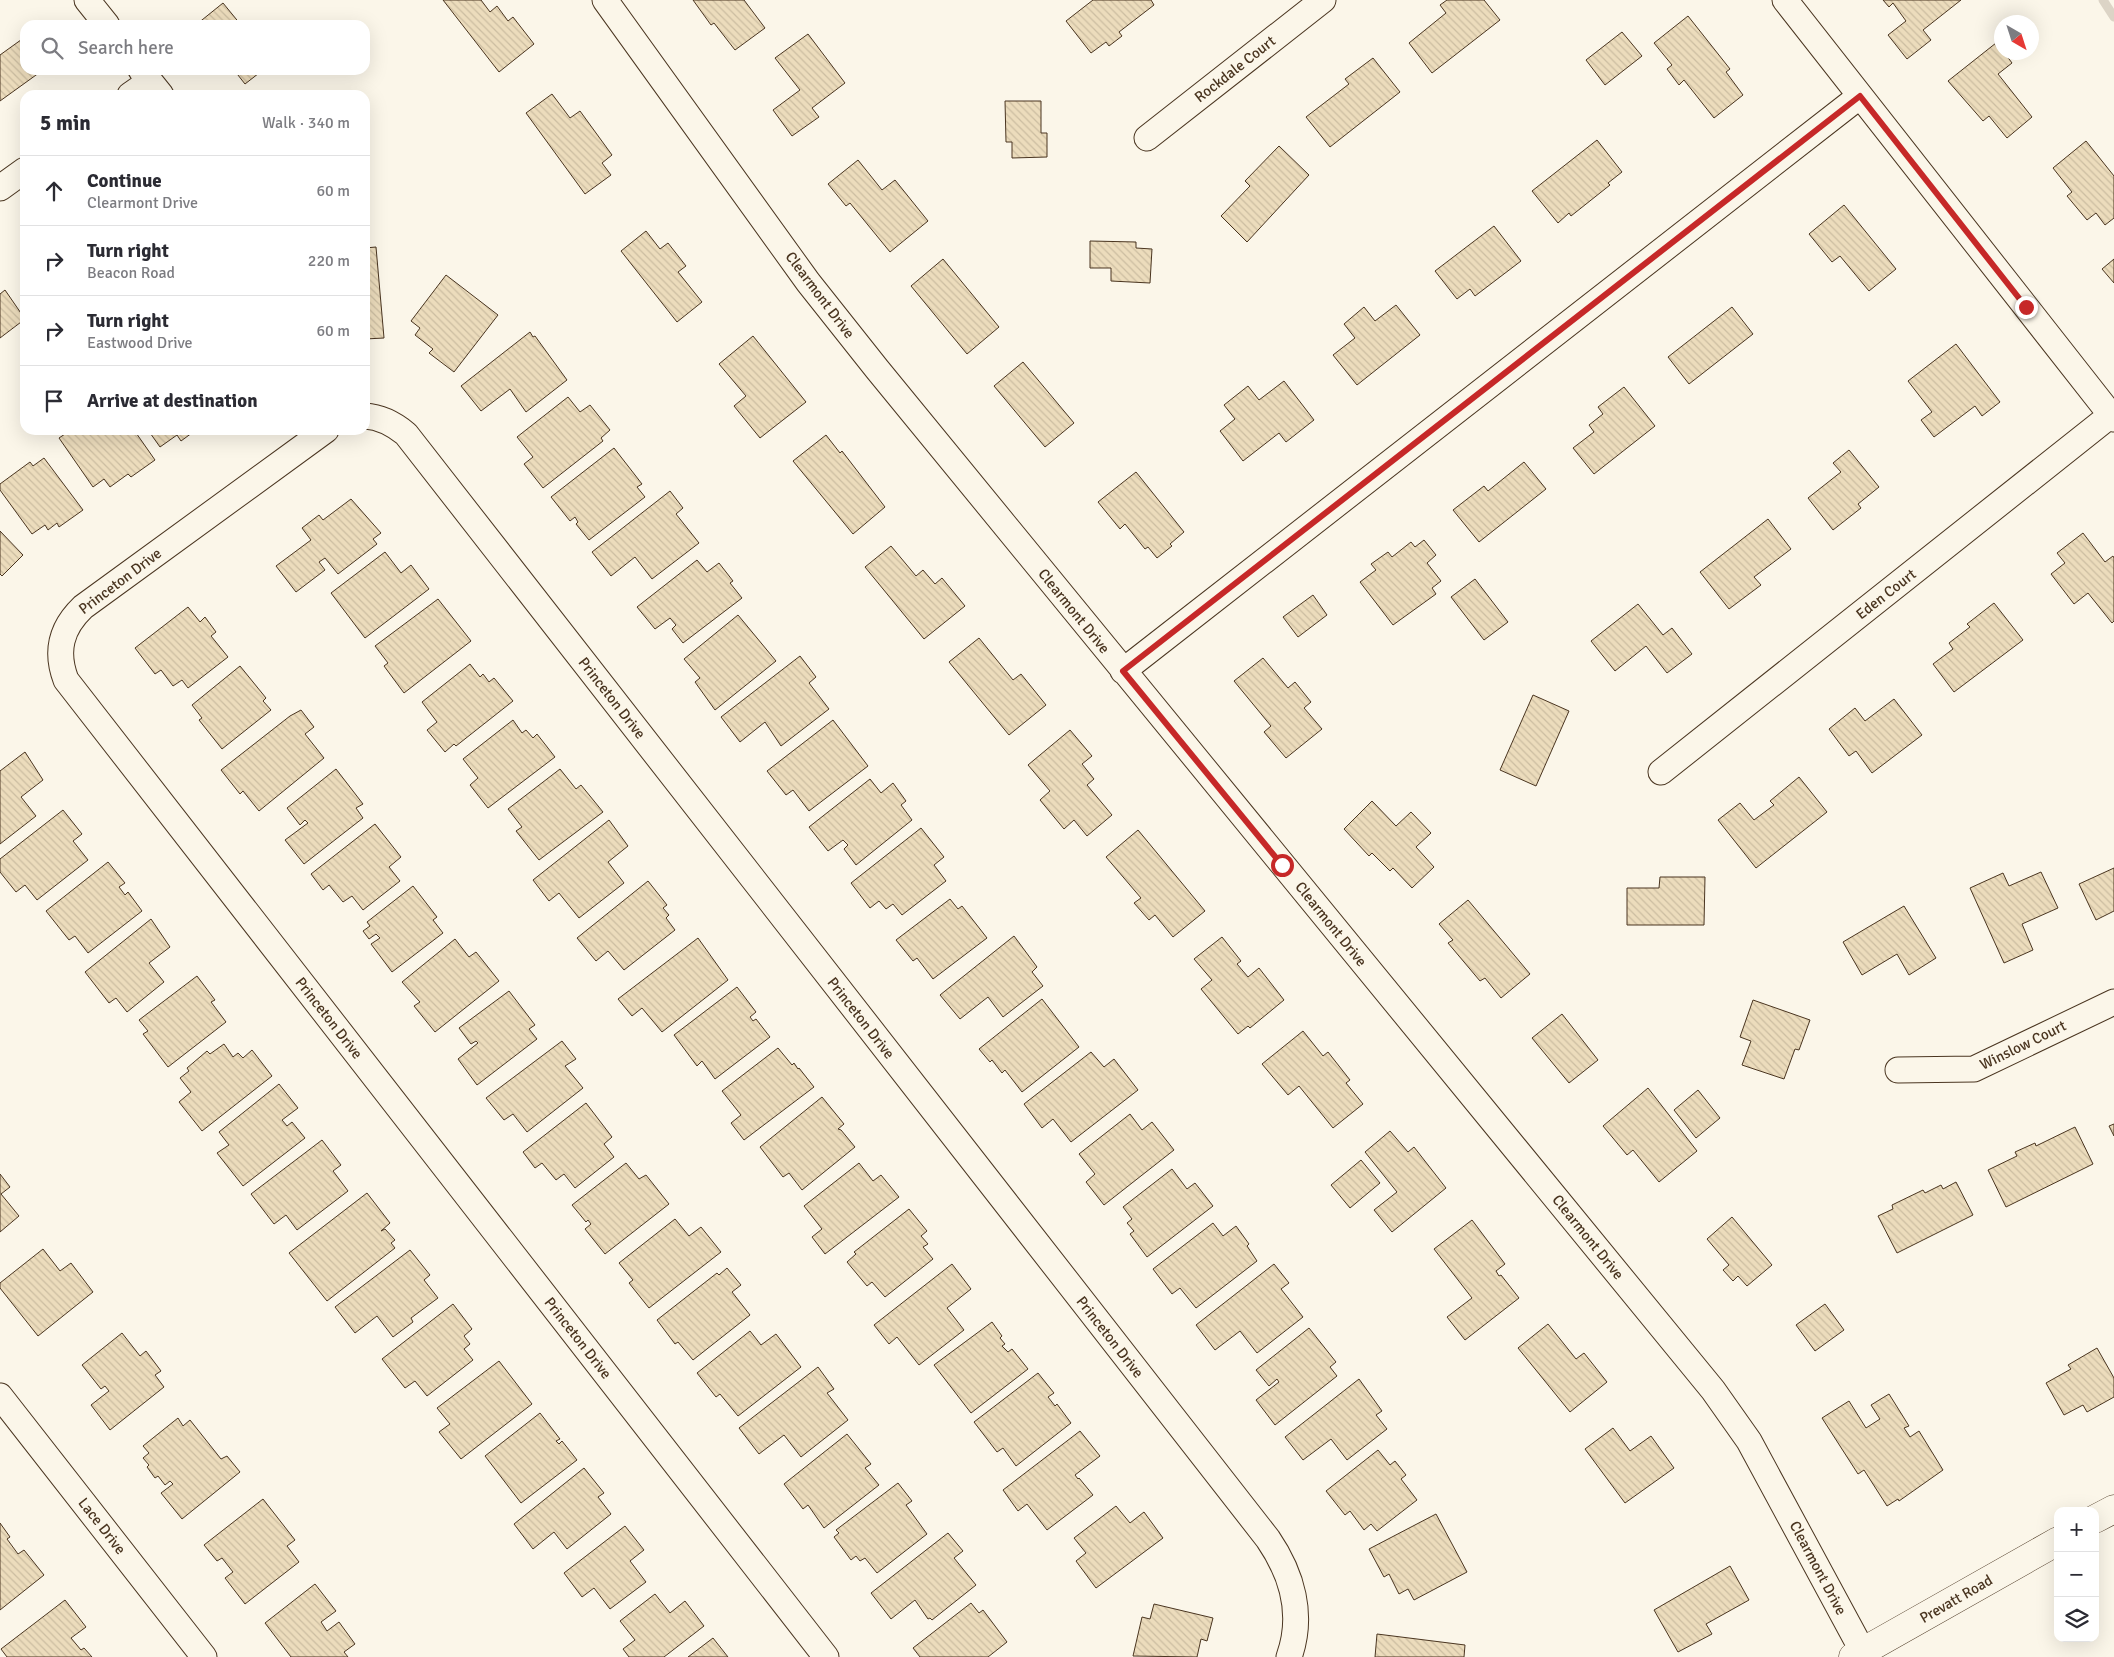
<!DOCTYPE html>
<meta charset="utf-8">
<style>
:root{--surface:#fff;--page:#f2f2f3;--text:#2b2b33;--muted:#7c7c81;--line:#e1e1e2}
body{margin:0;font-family:Signika,sans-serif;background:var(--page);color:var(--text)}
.controls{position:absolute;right:15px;bottom:15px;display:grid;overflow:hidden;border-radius:10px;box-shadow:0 5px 20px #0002}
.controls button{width:45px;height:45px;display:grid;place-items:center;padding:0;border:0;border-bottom:1px solid var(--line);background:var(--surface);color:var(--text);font:25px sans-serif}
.compass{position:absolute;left:1994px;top:15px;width:45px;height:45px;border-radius:50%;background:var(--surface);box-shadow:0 5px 20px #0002;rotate:141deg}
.stop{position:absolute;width:15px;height:15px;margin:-11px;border:4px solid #c62828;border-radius:50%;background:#fff}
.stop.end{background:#c62828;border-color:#fff;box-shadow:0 1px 5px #0008}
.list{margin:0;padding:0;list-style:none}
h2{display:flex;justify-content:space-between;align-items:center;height:65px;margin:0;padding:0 20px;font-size:21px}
h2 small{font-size:16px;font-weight:400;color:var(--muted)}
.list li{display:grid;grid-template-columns:32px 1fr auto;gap:15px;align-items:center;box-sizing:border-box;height:70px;padding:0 20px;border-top:1px solid var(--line)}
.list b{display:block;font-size:19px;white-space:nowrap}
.list p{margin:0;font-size:16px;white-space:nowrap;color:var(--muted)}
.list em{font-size:16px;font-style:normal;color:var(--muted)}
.icon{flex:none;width:28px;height:28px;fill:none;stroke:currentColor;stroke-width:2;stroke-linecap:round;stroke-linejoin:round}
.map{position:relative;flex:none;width:2114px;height:1657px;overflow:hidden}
.search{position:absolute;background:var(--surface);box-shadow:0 5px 20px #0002;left:20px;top:20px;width:350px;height:55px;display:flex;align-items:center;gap:12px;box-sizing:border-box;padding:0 18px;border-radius:15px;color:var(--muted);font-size:19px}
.panel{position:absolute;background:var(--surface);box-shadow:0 5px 20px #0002;left:20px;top:90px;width:350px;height:345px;border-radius:15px}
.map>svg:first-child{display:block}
</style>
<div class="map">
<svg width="2114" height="1657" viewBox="0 0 2114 1657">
<defs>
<pattern id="building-back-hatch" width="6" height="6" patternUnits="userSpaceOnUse" patternTransform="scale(1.25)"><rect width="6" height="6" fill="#ecdcbc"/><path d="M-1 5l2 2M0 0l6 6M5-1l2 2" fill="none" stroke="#ccbda1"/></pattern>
</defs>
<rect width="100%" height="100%" fill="#fbf6e9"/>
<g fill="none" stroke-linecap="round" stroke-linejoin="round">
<path stroke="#dcd4c6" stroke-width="9" d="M2103,0L2114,17"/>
</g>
<path fill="url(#building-back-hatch)" stroke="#4a3520" d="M443,0H481L490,12L497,6L508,21L513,17L534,44L499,72Z
M693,0H744L765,28L735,50L714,23L711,25Z
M1093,0H1151L1154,5L1119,32L1122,36L1109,46L1106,42L1091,53L1066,21Z
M1447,0H1484L1500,20L1432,73L1409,43L1446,13L1440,5Z
M1883,0H1961L1923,30L1931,40L1907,59L1888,35L1906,21L1893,3L1889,7Z
M223,3L241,25H198L197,24Z
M1688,16L1730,69L1726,72L1743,95L1714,118L1684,80L1679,85L1667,69L1672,65L1654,43Z
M1622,32L1642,56L1605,85L1586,60Z
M808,34L845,83L812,108L819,117L792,136L773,110L800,90L775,58Z
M25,37V70H43L0,101V55Z
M1996,43L2002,49V52H2004L2012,63L1998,74L2032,117L2007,138L1989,116L1983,121L1948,81Z
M1373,58L1400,92L1330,147L1306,117L1349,84L1345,79Z
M234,70H263L245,84Z
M552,94L570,118L580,111L612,155L602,163L611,175L585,194L526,113Z
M1005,101H1041V133H1047V157L1012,158V142H1006Z
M1597,140L1622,172L1608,183L1610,185L1571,216L1569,213L1558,223L1532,191Z
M2086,141L2114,176V218L2105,225L2096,213L2087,220L2067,196L2072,192L2053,168Z
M1279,146L1309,175L1247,242L1221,216L1250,186L1245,181Z
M858,160L882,190L895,180L928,221L890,252L850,203L846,206L828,184Z
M1844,205L1896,269L1869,291L1840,256L1832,262L1809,234Z
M1494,226L1521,261L1475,296L1470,289L1457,299L1435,271Z
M646,231L660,249L668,243L686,266L678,272L702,302L677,322L621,251Z
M1090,241L1136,242V248L1152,249L1150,283L1111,281V268H1090Z
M376,247L384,338L365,339V248Z
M943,259L999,327L967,354L911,286Z
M2114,259V283L2102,269Z
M446,275L498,315L454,372L429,353L433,349L415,335L420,328L411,321Z
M5,290L25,319L0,338V294Z
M1396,305L1420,335L1357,385L1333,355L1355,338L1344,324L1364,307L1375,321Z
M1732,307L1753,334L1689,384L1668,357Z
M530,332L533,337L535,336L567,380L526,412L510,389L481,411L461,386Z
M753,336L806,402L760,438L734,406L746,396L719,364Z
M1956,344L2000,402L1982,416L1975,406L1934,437L1921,420L1932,412L1908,381Z
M1023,362L1074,423L1045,447L994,386Z
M1284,381L1314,420L1286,442L1279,433L1243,461L1220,431L1235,419L1224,405L1248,386L1259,400Z
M1624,387L1655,426L1594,474L1573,448L1594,432L1589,425L1603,414L1598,407Z
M568,397L580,412L590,405L610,430L601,438L603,441L543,488L524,464L533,457L517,437Z
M71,430H134L155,460L131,477L128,474L110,487L104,479L93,487L59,438Z
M148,430H196L181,441L177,435L160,447Z
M826,435L840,453L842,451L885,507L853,534L793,461Z
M614,448L642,484L637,487L645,497L589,540L576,524L578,522L575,517L570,521L551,497Z
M1849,450L1879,487L1858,504L1861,508L1833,530L1808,498L1841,472L1833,463Z
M44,458L83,510L59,527L57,523L48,530L45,525L32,534L0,490V484L30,462L33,466Z
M1524,462L1546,489L1479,542L1453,510L1484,486L1488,491Z
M1136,472L1184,532L1170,544L1172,546L1157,558L1148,547L1145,549L1125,524L1120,529L1098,502Z
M670,491L683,508L676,514L699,543L652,579L635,557L611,576L592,552Z
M351,499L381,533L373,539L377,544L338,574L325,558L319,562L325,570L296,592L276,566L311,540L302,528L319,515L323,520Z
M1768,519L1791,549L1754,577L1761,585L1729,609L1700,572Z
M0,531L23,555L2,576L0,574Z
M2083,533L2105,562L2113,556L2114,558V621L2112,623L2088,593L2074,604L2051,574L2065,563L2057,553Z
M1424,540L1436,555L1427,563L1441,581L1432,588L1436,594L1393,625L1360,582L1376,570L1371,564L1388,552L1392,557L1411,542L1415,547Z
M891,546L916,576L923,570L935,584L942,578L965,606L924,639L865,567Z
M385,552L401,573L411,565L429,589L365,638L331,593Z
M697,560L707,572L719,563L733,581L730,583L742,598L683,643L672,629L676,625L670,618L655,629L637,607Z
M1475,579L1508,622L1484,640L1451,597Z
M1313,595L1327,615L1298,637L1283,617Z
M438,599L471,641L404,693L384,666L388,663L375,646Z
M1994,603L2023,640L1954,692L1933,664L1953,649L1949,643L1970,627L1967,624Z
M1638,604L1663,635L1672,628L1692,654L1667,673L1646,646L1615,671L1591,641Z
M188,607L200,622L205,617L216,632L211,636L228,657L188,688L182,680L173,686L161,670L155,674L135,648Z
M738,615L776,661L715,710L695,682L700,678L684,659Z
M979,638L1013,680L1021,674L1046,705L1009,735L949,662Z
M800,656L816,677L809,683L829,709L781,746L765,722L740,742L721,717Z
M1263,658L1288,688L1295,682L1311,702L1304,708L1322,729L1286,758L1264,732L1271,726L1234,681Z
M470,664L480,677L483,674L489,682L494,678L513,701L456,746L454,744L445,752L427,730L437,722L422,702Z
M240,666L266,698L263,701L271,710L222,749L199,720L202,718L192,705Z
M1533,695L1569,711L1536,786L1500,770Z
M1894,699L1922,735L1872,773L1856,751L1849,756L1829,729L1855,708L1865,721Z
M301,710L314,727L305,734L324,758L259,811L243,791L240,794L221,770L290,716Z
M513,720L522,733L526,730L533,738L537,734L555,757L488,808L470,785L478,778L463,759Z
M833,720L868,766L809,811L793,790L786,795L767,771Z
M1070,730L1092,756L1082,764L1094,779L1087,785L1112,815L1087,836L1074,820L1064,829L1040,800L1050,791L1028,765Z
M25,752L43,780L21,797L36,816L0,844V771Z
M336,769L363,804L356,808L363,818L304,864L285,840L308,823L305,820L300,825L287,808Z
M560,769L576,789L581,785L603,812L539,860L516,831L522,827L508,809Z
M1799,777L1827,812L1756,868L1718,820L1740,803L1754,820L1774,805L1770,801Z
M870,779L881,793L893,783L906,801L901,805L912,820L856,865L844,849L848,845L843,840L828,851L809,827Z
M1372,801L1396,826L1411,812L1431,833L1416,847L1434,867L1412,888L1393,868L1390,871L1372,853L1369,856L1344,829Z
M63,810L82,834L73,841L88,860L37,900L25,885L16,892L0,872V859Z
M609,820L628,846L608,862L624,883L579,918L559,893L549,901L533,880Z
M375,824L401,857L389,867L400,881L363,910L352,896L343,902L329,885L323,890L311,874Z
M921,828L944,857L934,865L946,881L902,915L893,904L886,909L879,901L870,908L851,883Z
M1138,830L1205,911L1173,937L1155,915L1149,920L1134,903L1141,898L1106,857Z
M108,862L125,883L119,887L125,895L128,892L142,911L88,953L75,936L69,940L46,911Z
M2114,868V911L2096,920L2079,884Z
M2041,872L2058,908L2022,924L2033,950L2004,963L1970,888L2003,873L2009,886Z
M1660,877H1705L1704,925H1627V888H1659Z
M648,881L667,905L663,908L669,915L666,918L675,930L624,970L608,951L596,961L577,938Z
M413,886L437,917L433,920L443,933L392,972L371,944L380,938L376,934L369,939L363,931L370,926L367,922Z
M950,899L958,909L962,906L987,938L933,979L917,958L913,961L896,940Z
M1468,900L1530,974L1501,998L1485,978L1480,981L1448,943L1453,940L1439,924Z
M1904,906L1936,958L1909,975L1897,954L1862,975L1843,942Z
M151,919L170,947L149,963L164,982L127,1012L116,998L109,1003L85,972Z
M1014,936L1037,967L1032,972L1043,986L1003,1017L988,997L960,1019L940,995Z
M1222,937L1241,961L1237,964L1248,977L1259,968L1284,1000L1250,1028L1248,1026L1238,1034L1201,989L1212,980L1194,959Z
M698,938L728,980L662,1032L642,1008L632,1016L618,999Z
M455,939L469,957L476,952L499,981L435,1032L414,1006L420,1002L402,982Z
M197,976L215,1000L211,1002L226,1022L168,1067L143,1034L148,1031L139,1020Z
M737,987L756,1012L750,1017L753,1021L756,1019L770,1037L715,1079L702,1061L697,1066L674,1035Z
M509,991L535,1025L529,1029L537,1039L477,1085L458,1059L478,1043L476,1041L471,1044L459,1028Z
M1042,999L1079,1047L1022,1092L1005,1070L1002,1073L992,1060L990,1062L979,1049Z
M1753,1000L1810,1020L1799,1050L1795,1049L1784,1079L1742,1065L1751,1041L1740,1037Z
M1562,1014L1598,1060L1569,1083L1532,1038Z
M1303,1031L1323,1056L1328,1052L1350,1080L1346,1083L1363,1104L1333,1128L1299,1086L1288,1095L1262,1064Z
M562,1041L576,1059L565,1066L583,1088L527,1132L513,1114L504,1120L486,1098Z
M224,1044L233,1057L238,1053L243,1058L252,1050L272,1076L202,1131L179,1102L191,1092L180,1078L189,1071L187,1068L207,1051L210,1054Z
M778,1048L792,1065L794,1063L798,1069L799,1068L814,1087L744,1140L731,1123L741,1115L722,1091Z
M1091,1052L1104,1067L1114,1059L1138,1090L1071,1142L1053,1119L1042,1128L1024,1104Z
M279,1084L298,1108L282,1120L287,1126L292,1122L305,1138L243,1186L217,1153L229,1145L219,1132Z
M1648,1088L1697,1151L1659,1182L1633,1150L1627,1155L1603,1126Z
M1698,1090L1720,1118L1696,1138L1674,1110Z
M822,1097L844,1124L838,1129L841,1130L855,1147L802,1190L789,1173L783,1177L760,1147Z
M586,1103L612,1137L604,1144L614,1157L575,1188L564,1174L556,1180L542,1163L535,1168L523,1152Z
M1130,1114L1142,1130L1152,1122L1174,1150L1104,1205L1086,1182L1095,1174L1079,1154Z
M2114,1124V1136L2109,1126Z
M2075,1127L2093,1164L2006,1207L1988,1170L2017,1156L2015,1152L2035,1143L2036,1146Z
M1390,1131L1408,1152L1414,1147L1446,1188L1392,1232L1374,1210L1397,1192L1365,1152Z
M322,1140L341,1165L333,1171L348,1191L297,1230L286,1215L274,1224L251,1194Z
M1361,1160L1380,1183L1350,1208L1331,1185Z
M626,1163L639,1179L646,1175L669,1204L605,1254L585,1229L591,1224L588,1220L586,1222L572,1205Z
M859,1163L873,1181L881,1175L899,1197L825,1254L812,1237L822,1229L804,1206Z
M1172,1169L1187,1189L1195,1183L1213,1206L1147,1257L1130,1234L1134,1231L1127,1223L1132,1219L1123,1207Z
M0,1174L10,1187L1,1194L19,1216L0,1232Z
M1956,1182L1973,1215L1897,1253L1878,1216L1893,1209L1892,1205L1923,1190L1925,1193L1941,1185L1943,1189Z
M367,1193L390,1223L381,1231L385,1229L395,1240L391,1243L395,1248L327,1301L289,1253Z
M909,1209L927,1231L921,1236L928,1244L923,1247L933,1259L885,1297L872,1282L867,1286L847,1262L856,1254L854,1252Z
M1732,1217L1772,1265L1747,1286L1738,1276L1733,1281L1723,1270L1729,1265L1707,1239Z
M675,1219L689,1236L701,1227L721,1252L649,1308L629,1283L633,1280L619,1263Z
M1472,1220L1505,1264L1496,1271L1499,1276L1501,1275L1519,1298L1465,1340L1447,1317L1472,1298L1434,1249Z
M1213,1223L1223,1236L1236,1226L1249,1244L1247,1246L1257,1261L1196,1308L1180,1288L1172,1294L1153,1269Z
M43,1249L60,1271L71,1263L93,1292L38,1336L0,1288V1283Z
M410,1250L430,1275L424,1280L438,1298L411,1318L413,1322L393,1337L377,1316L355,1333L335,1307Z
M952,1264L971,1289L947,1308L964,1330L919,1365L897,1337L889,1344L874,1325Z
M1274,1264L1289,1283L1281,1289L1303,1317L1257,1353L1240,1331L1215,1350L1196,1325Z
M727,1268L741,1285L732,1292L750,1315L693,1360L678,1342L675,1344L657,1320L717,1273L719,1275Z
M453,1304L472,1329L464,1336L470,1344L464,1349L473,1360L427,1396L415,1381L405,1388L382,1359Z
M1825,1304L1844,1330L1815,1351L1796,1325Z
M992,1322L1002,1336L1000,1338L1005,1344L1002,1346L1008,1352L1012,1349L1028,1369L971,1413L934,1365Z
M1548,1324L1576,1359L1584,1353L1607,1382L1570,1412L1518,1348Z
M1309,1328L1336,1362L1330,1367L1337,1376L1275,1425L1256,1400L1279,1382L1277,1379L1269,1386L1256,1370Z
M750,1331L761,1345L776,1334L801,1367L738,1416L720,1394L716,1397L697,1373Z
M122,1333L140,1356L146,1351L161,1371L155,1375L164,1387L110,1430L91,1405L109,1391L105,1386L101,1389L82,1365Z
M2097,1348L2114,1378V1397L2087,1412L2083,1405L2064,1415L2046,1383L2071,1369L2068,1365Z
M499,1361L532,1404L461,1459L439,1432L450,1424L437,1408Z
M818,1367L834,1389L827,1393L848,1420L801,1457L784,1435L759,1454L739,1428Z
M1038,1373L1054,1393L1048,1397L1055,1406L1057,1404L1071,1423L1016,1466L1003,1448L997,1452L974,1422Z
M1359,1379L1382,1411L1376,1415L1387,1429L1347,1460L1331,1439L1303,1460L1285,1437Z
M1889,1394L1909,1426L1904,1428L1910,1437L1919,1431L1943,1470L1899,1501L1898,1499L1887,1506L1864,1470L1858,1474L1822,1418L1849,1401L1866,1428L1880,1419L1871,1405Z
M540,1413L560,1439L556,1441L559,1444L562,1441L577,1460L521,1503L485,1456Z
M178,1418L183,1426L190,1420L221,1459L227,1456L240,1472L182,1519L161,1493L173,1484L170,1481L165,1485L158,1476L155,1478L147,1467L149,1465L143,1458L149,1453L143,1446Z
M1613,1428L1630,1451L1651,1436L1674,1468L1625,1503L1585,1449Z
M1080,1431L1100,1456L1075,1475L1078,1479L1079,1478L1093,1495L1047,1530L1027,1504L1018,1511L1003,1490Z
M847,1434L871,1464L865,1468L879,1485L824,1528L808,1505L803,1509L784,1484Z
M1378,1450L1390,1465L1395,1461L1406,1475L1401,1479L1417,1500L1377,1531L1371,1524L1364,1530L1350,1511L1345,1515L1326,1491Z
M584,1468L604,1493L598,1497L611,1514L567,1549L554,1532L533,1549L514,1524Z
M898,1483L912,1501L906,1505L927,1534L877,1573L865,1558L860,1561L856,1556L851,1560L834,1537L839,1533L836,1530Z
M263,1499L295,1540L287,1546L299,1562L245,1604L225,1578L233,1572L222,1558L217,1561L204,1545Z
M1116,1506L1130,1523L1144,1512L1163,1538L1096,1588L1076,1561L1086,1553L1074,1538Z
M1436,1514L1467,1572L1414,1600L1408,1589L1399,1594L1389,1574L1384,1577L1369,1549Z
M0,1523L10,1537L7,1539L18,1554L24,1550L44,1575L0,1610Z
M625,1526L644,1550L630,1561L646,1582L610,1609L594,1588L582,1597L564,1573Z
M948,1533L963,1551L954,1558L976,1585L932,1620L930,1618L928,1619L915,1600L891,1619L871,1593Z
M1730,1566L1749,1600L1706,1624L1712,1634L1678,1652L1654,1610Z
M315,1584L336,1611L321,1622L327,1631L339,1622L355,1644L344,1652L348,1657H291L265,1623Z
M655,1594L670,1613L685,1601L704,1626L664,1657H629L623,1649L635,1640L620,1621Z
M65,1600L86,1627L71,1638L81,1650L84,1648L92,1657H7L1,1649Z
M971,1603L979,1613L983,1610L1007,1642L988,1657H920L913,1648Z
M1154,1604L1213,1618L1207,1641L1201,1639L1197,1657L1133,1656L1142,1617L1150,1619Z
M1377,1634L1465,1645L1464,1657H1375Z
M713,1638L728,1657H688Z"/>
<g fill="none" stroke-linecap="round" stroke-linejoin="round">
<g stroke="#4a3520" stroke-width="27">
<path id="street" d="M87,0L107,25
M605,0L808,282L877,369L1713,1390L1749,1441L1863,1652
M1785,0L2114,419
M141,70L161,95
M130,95L150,81
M1147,138L1323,0
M0,188L25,170
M365,416C381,417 394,424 406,434L1268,1539C1292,1574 1304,1615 1289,1657
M326,430L83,607C61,628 55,651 66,680L826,1657
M1123,671L1860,96
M1661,772L2111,415
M1898,1070L1974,1069L2114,1002
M0,1396L204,1657"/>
</g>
<g stroke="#4a3520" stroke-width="29">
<path id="secondary" d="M2095,1519L2114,1509
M1853,1657L2058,1541"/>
</g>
<use href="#street" stroke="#fbf6e9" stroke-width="25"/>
<use href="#secondary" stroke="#fbf6e9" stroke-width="28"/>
</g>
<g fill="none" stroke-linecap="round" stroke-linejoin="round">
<path stroke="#c62828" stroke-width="6" d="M1282,865L1123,671L1860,96L2026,307"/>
</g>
<g text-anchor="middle" stroke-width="4" stroke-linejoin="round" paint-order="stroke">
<g font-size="15" fill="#4a3520" stroke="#fbf6e9">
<text transform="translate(1235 69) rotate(-38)" y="5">Rockdale Court</text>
<text transform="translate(820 295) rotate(53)" y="5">Clearmont Drive</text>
<text transform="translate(120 581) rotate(-37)" y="5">Princeton Drive</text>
<text transform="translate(1886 594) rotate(-38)" y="5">Eden Court</text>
<text transform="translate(1074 611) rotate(51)" y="5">Clearmont Drive</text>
<text transform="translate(612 698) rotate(52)" y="5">Princeton Drive</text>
<text transform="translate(1331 924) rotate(51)" y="5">Clearmont Drive</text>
<text transform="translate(329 1018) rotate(52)" y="5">Princeton Drive</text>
<text transform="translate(861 1018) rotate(52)" y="5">Princeton Drive</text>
<text transform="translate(2023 1045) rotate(-26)" y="5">Winslow Court</text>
<text transform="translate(1588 1237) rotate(51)" y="5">Clearmont Drive</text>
<text transform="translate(1110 1337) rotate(52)" y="5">Princeton Drive</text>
<text transform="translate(578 1338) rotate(52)" y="5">Princeton Drive</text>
<text transform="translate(102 1526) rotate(52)" y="5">Lace Drive</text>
<text transform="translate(1818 1568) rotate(62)" y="5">Clearmont Drive</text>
<text transform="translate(1956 1599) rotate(-30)" y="5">Prevatt Road</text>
</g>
</g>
</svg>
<div class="controls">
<button>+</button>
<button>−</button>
<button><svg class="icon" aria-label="layers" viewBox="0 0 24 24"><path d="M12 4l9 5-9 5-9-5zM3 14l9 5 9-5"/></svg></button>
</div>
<svg class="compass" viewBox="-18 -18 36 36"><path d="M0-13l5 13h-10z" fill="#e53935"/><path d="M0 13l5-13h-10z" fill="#7c7c81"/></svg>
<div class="stop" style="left:1282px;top:865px"></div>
<div class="stop end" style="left:2026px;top:307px"></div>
<div class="search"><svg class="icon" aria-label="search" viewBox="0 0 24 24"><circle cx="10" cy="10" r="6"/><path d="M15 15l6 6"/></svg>Search here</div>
<section class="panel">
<h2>5 min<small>Walk · 340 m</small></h2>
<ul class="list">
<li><svg class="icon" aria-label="ahead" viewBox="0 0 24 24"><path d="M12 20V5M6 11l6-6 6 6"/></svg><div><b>Continue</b><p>Clearmont Drive</p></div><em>60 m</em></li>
<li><svg class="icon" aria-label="right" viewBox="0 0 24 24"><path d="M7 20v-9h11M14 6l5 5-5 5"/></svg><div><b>Turn right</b><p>Beacon Road</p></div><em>220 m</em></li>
<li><svg class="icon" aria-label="right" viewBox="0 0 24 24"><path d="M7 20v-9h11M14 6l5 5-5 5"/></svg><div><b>Turn right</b><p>Eastwood Drive</p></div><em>60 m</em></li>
<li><svg class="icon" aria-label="arrive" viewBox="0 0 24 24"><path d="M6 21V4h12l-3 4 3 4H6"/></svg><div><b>Arrive at destination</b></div></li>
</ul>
</section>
</div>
